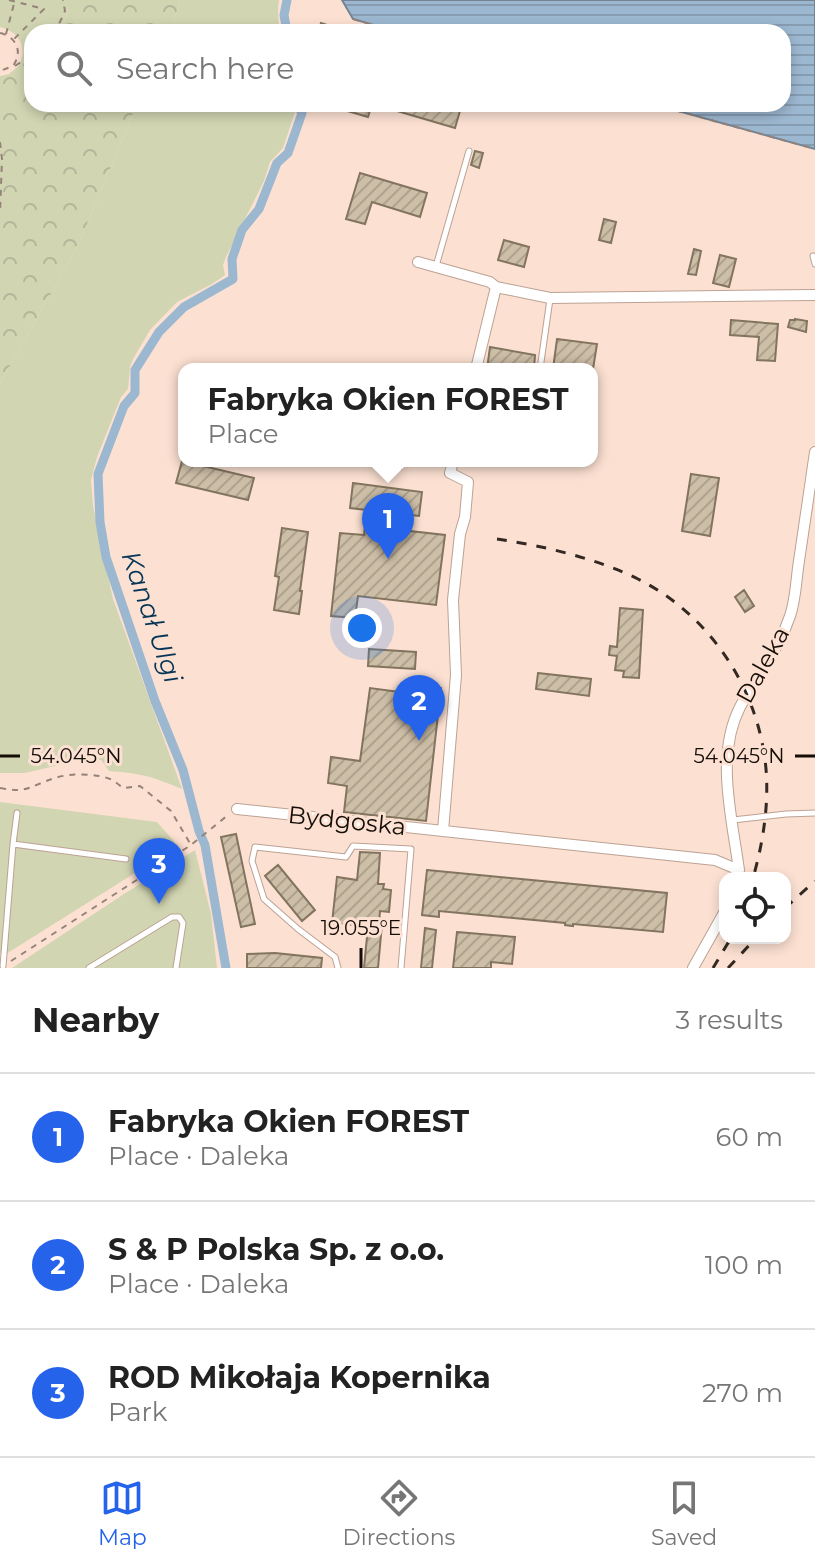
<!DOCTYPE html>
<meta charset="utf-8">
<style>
:root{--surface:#fff;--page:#f6f6f6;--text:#222;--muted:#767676;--line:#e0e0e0;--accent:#2563eb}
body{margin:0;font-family:Montserrat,sans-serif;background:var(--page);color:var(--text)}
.controls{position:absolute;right:24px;bottom:24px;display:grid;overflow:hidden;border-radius:16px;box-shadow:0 4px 12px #0003}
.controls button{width:72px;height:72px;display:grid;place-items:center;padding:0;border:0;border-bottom:2px solid var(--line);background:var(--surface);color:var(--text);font:40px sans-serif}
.you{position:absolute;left:362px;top:628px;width:28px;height:28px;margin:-20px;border:6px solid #fff;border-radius:50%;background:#1a73e8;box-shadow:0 0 0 12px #1a73e833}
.badge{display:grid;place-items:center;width:52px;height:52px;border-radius:50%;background:var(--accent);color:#fff;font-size:26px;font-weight:700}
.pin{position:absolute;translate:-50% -66px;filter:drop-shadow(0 2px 4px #0008)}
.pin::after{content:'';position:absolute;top:42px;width:28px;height:24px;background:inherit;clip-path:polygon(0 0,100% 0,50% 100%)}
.popup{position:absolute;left:178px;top:363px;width:420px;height:104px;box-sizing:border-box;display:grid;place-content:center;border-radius:16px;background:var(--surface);filter:drop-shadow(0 2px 6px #0005);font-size:26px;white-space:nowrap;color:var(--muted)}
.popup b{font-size:30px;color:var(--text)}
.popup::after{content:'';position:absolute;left:50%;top:100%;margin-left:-16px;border:16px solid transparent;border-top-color:var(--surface)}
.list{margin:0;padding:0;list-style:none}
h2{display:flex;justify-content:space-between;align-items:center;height:104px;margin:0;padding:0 32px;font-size:34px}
h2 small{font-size:26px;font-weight:400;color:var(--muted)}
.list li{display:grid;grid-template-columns:52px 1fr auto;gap:24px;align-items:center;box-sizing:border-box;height:128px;padding:0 32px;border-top:2px solid var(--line)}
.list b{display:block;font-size:30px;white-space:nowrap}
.list p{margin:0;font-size:26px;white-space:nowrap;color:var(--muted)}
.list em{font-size:26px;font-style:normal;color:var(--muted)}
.icon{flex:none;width:44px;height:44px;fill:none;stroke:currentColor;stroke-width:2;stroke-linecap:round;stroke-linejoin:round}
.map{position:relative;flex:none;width:815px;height:968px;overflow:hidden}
.search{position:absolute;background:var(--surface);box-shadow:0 4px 12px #0003;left:24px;right:24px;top:24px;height:88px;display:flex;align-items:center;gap:20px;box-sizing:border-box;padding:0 28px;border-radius:24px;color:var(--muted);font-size:30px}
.sheet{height:488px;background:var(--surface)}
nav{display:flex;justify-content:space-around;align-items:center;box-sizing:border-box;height:112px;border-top:2px solid var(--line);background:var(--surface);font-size:22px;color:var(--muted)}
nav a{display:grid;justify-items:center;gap:4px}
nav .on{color:var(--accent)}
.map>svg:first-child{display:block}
</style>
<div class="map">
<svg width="815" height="968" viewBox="0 0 815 968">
<defs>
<pattern id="forest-crowns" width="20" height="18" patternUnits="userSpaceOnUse" patternTransform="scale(2)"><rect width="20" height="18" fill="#d1d5b2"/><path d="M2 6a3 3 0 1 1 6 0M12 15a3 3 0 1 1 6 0" fill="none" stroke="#b3b698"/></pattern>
<pattern id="water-rules" width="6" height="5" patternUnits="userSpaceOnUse" patternTransform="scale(2)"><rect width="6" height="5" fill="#9cb7d0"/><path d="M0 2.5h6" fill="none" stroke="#869cb1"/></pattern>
<pattern id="building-hatch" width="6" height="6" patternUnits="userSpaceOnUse" patternTransform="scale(2)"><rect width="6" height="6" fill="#cdbea7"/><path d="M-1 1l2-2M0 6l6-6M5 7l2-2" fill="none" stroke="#afa28e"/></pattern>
</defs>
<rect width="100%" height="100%" fill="#fce1d2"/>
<path fill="#d1d5b2" d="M0,0H65C71,14 65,22 55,32H32V55L16,70C29,52 22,32 0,27Z
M180,0H279L278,8L279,32H171Z
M137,104H292L295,112L283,148L270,162L264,181L226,257L223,265L225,275L212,284L177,302L150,330L133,359L130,367L128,389L121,397L97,457L91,480L93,506L113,599L182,789C153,777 141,773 109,771L101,760L76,761L25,773H0V383L77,248Z
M0,802L157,822L178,846L6,954L0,953Z
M195,850L211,914L217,968H12L124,894Z"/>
<path fill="url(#forest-crowns)" d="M65,0H180L171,32H55C65,22 71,14 65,0Z
M32,55V104H137L77,248L0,383V76L9,74Z"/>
<path fill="url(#water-rules)" stroke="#748494" stroke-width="2" d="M342,0H815V149L653,104H783V32H397L353,19Z"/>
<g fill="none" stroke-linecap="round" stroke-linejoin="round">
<path stroke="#9cb7d0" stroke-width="9" d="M287,32L284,15L287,0
M226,968L205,845L199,831L183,770L155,701L106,557L100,522L98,474L124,406L135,393V370L159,332L184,307L233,279L232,259L242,230L259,209L277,163L288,153L302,113L297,104"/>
</g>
<path fill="url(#building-hatch)" stroke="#82745e" stroke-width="2" d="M321,23L345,31V32H318Z
M330,104H372L368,117L330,106Z
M380,104H462L455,128L380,106Z
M475,151L483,153L479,168L471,165Z
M360,173L427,193L420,217L372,202L365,224L346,219Z
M604,219L616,222L611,243L599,240Z
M504,240L529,247L524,267L498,260Z
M694,249L701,251L696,275L688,274Z
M720,255L736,259L729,287L713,283Z
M795,319L807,321L806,332L788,327L790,320H795Z
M731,320L778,324L775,361L757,360L759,337L730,335Z
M557,339L597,344L593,369H553Z
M490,347L535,355L534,369H487Z
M182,461L254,478L248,500L176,483Z
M379,461H403L401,469L378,463Z
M691,474L719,478L710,536L682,531Z
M353,483L422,492L419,516L350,508Z
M365,526L445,535L436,605L358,596L355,618L331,616L340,533L364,535Z
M282,528L308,532L300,591H302L299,614L274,610L279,577L275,576Z
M744,590L754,606L745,612L735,597Z
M620,608L643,610L639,678L623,677L624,671L615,670L617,656L609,655L610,646L617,647Z
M369,649L416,652L415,669L368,666Z
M538,673L591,679L589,696L536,689Z
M416,685L441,688L426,821L344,812L347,786L328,783L331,757L360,761L370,688L415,694Z
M236,834L255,924L241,927L221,837Z
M360,852L380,853L378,884H384L383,889L391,890L389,912L380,911L379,923L382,924L378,968H364L368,926L332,923L337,877L357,880Z
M278,865L315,910L302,921L265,876Z
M427,870L667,893L663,932L573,924V926L565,925V923L439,911V917L422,915Z
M425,928L436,930L432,968H421Z
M457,932L515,937L512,964L491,962V968H453Z
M275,953L322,958L321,968H247V954Z"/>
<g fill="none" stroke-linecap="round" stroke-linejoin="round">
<g stroke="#bca294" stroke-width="7">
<path id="service" d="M813,256L815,264
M436,266L469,151
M540,369L550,299
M733,820L786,814L815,813
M13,844L17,813
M3,966L13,844L126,859
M89,968L172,917H179L183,923L176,968
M338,968L335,957L298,929L264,899L252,861L255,847L346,857L353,846L411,849L401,968"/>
</g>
<g stroke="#bca294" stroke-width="12">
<path id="minor" d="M418,262L490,282L496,287L476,369
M496,287L550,298L815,295
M237,809L715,860L739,870
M443,831L456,675L453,600L460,534L465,517L468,482L450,473L453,461
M736,878L739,870C732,817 715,756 740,707C757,674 778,652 790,616C796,599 796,579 799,561C804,525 810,488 815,452
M693,968L725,911"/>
</g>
<path stroke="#958278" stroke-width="2" stroke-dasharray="6 6" stroke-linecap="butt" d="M9,0L44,9L13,40
M353,19L397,32
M51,32L60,22L65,11L63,0
M0,33C17,37 23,52 13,66L0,71
M6,34L15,0
M15,66L24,60L32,51
M653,104L815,149
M0,142L2,159L0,212
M0,788C29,794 31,785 55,778C69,773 99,773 112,780C116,782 119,785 123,788L140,786L171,811L191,845
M11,961L191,845L228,815"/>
<use href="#service" stroke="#fff" stroke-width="5"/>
<use href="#minor" stroke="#fff" stroke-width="10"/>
<path stroke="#332922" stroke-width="3" stroke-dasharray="10 10" stroke-linecap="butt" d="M497,539C544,546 595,558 638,579C710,615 759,689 766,769C769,805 763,843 753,878
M785,908L815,881
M713,968L731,938
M728,968L756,938"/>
</g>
<path fill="none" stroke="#150d08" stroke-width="3" d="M0,756H20M795,756H815M361,948V968"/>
<g text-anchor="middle" stroke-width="6" stroke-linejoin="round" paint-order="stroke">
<g font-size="24" fill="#150d08" stroke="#fce1d2">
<text transform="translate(763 665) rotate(-61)" y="8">Daleka</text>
<text transform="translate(347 821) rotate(6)" y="8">Bydgoska</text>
</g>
<g font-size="26" font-style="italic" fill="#063456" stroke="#fce1d2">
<text transform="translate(152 617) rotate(71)" y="9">Kanał Ulgi</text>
</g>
</g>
<g font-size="20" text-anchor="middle" fill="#150d08" stroke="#fce1d2" stroke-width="6" stroke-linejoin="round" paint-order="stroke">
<text x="76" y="763">54.045°N</text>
<text x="739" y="763">54.045°N</text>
<text x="361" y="935">19.055°E</text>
</g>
</svg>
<div class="controls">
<button><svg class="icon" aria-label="locate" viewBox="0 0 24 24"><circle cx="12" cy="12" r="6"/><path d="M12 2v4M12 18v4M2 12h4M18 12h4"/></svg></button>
</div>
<div class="you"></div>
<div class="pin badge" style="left:388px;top:559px">1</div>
<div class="popup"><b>Fabryka Okien FOREST</b>Place</div>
<div class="pin badge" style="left:419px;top:741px">2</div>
<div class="pin badge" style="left:159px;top:904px">3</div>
<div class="search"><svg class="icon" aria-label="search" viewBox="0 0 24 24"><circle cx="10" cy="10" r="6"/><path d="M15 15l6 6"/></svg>Search here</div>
</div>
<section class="sheet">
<h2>Nearby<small>3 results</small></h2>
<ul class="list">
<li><span class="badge">1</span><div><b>Fabryka Okien FOREST</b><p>Place · Daleka</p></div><em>60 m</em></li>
<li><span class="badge">2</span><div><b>S &amp; P Polska Sp. z o.o.</b><p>Place · Daleka</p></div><em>100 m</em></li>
<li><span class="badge">3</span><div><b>ROD Mikołaja Kopernika</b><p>Park</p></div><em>270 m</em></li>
</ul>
</section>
<nav>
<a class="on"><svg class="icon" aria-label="map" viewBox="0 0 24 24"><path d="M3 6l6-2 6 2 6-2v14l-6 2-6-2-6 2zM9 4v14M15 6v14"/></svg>Map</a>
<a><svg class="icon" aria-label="directions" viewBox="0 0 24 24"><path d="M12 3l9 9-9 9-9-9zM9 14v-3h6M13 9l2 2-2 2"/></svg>Directions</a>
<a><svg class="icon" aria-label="saved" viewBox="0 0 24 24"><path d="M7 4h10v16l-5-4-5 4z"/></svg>Saved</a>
</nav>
